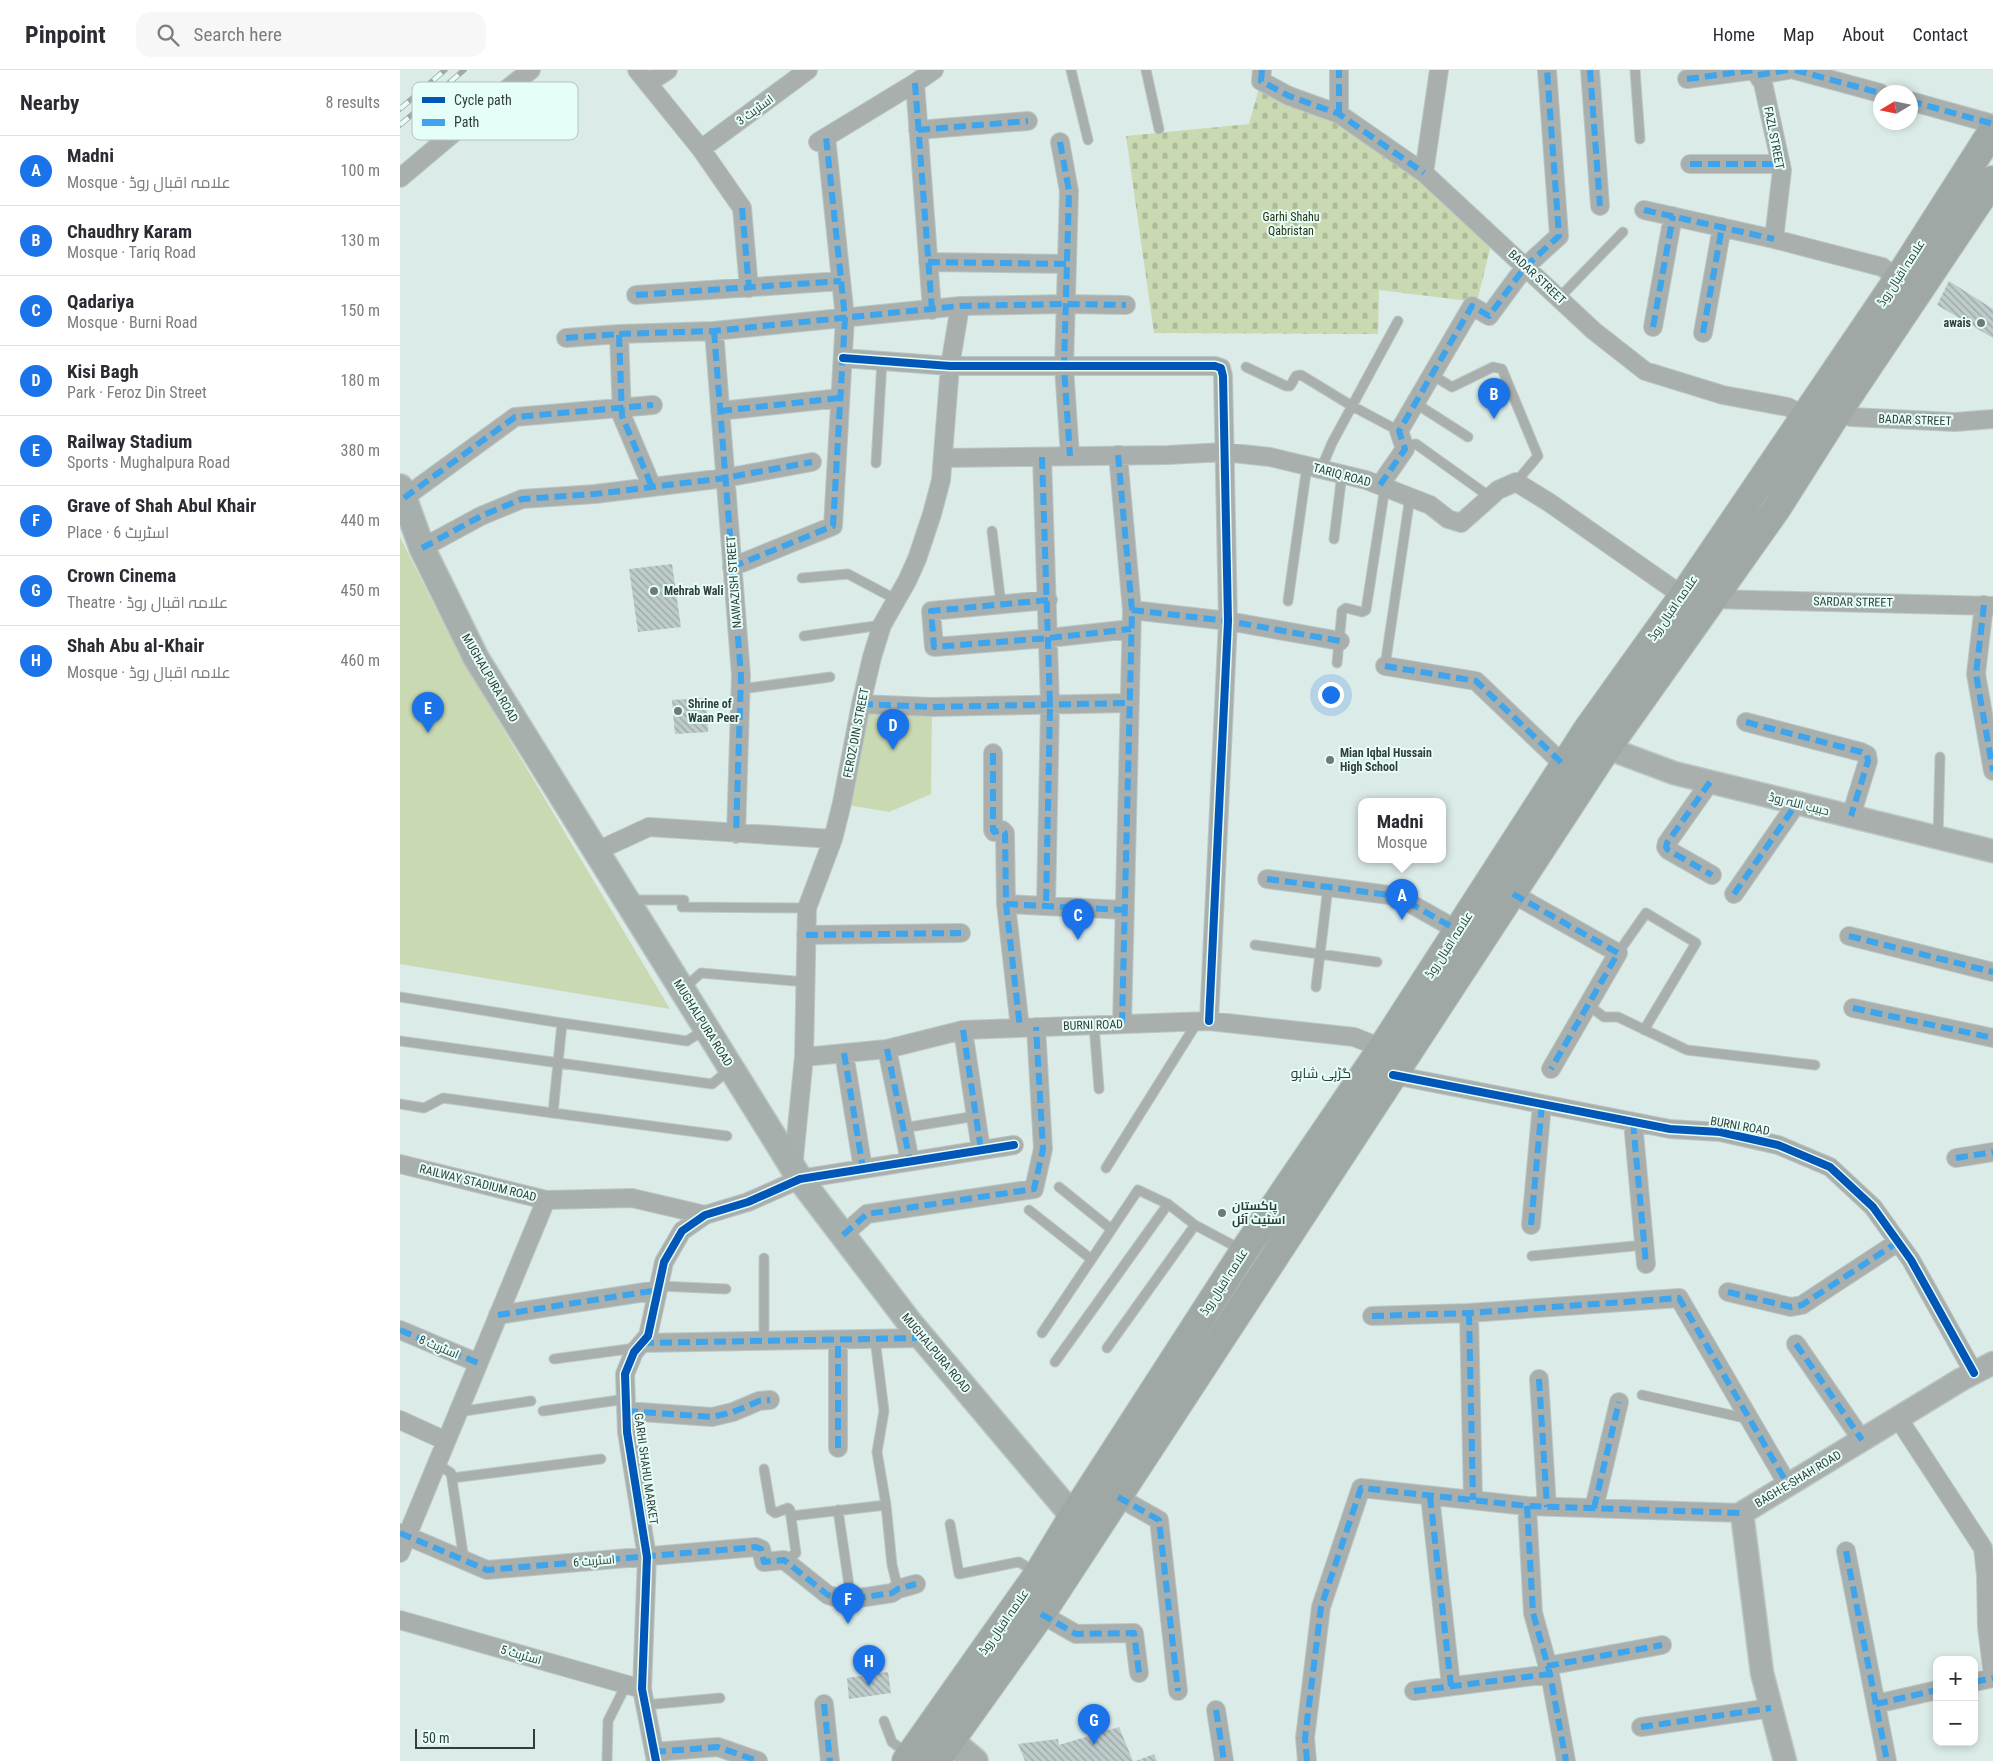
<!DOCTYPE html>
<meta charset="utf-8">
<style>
:root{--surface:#fff;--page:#f7f7f7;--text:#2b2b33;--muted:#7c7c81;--line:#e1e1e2;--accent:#1a73e8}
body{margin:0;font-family:"Roboto Condensed",Cairo,sans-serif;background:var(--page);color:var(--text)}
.controls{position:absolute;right:15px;bottom:15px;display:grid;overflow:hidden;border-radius:10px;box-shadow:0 2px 8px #0003}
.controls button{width:45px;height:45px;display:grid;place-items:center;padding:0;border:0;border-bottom:1px solid var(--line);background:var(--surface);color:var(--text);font:25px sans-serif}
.compass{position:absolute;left:1473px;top:15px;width:45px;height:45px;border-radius:50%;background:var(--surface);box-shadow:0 2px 8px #0003;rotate:260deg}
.scale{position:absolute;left:15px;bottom:12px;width:120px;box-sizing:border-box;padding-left:5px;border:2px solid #323e3b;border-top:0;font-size:14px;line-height:18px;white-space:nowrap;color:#323e3b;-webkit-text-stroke:4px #e6fef8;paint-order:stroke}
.you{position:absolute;left:930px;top:624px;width:18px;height:18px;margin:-12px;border:4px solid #fff;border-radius:50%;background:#1a73e8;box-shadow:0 0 0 8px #1a73e833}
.badge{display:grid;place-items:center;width:32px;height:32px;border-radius:50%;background:var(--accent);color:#fff;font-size:16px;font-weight:700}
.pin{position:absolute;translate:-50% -41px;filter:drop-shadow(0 1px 2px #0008)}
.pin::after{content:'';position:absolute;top:26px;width:18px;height:15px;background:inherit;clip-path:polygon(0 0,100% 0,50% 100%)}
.popup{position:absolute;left:958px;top:728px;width:88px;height:65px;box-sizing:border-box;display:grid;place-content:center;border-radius:10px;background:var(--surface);filter:drop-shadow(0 1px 4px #0005);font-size:16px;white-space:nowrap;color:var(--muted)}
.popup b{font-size:19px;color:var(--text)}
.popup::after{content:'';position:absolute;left:50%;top:100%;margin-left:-10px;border:10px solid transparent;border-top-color:var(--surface)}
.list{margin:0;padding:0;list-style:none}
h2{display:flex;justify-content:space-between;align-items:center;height:65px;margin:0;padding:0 20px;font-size:21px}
h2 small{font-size:16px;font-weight:400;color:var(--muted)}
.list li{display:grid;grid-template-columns:32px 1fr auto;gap:15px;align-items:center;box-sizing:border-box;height:70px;padding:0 20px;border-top:1px solid var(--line)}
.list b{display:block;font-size:19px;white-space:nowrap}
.list p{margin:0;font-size:16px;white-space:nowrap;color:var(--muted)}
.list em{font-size:16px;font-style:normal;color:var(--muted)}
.icon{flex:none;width:28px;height:28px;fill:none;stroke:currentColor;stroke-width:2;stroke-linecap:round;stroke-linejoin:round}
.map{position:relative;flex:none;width:1593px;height:1691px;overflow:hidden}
header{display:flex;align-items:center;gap:30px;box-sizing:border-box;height:70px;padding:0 25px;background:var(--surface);border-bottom:1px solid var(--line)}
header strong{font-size:24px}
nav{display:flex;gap:28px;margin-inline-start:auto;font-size:18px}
.search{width:350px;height:45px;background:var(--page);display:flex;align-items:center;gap:12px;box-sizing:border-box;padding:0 18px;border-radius:15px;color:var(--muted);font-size:19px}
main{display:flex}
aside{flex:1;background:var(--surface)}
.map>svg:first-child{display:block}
</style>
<header>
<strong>Pinpoint</strong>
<div class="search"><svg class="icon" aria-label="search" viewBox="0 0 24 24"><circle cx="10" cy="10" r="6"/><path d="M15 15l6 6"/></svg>Search here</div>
<nav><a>Home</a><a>Map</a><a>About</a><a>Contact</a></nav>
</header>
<main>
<aside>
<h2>Nearby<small>8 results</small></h2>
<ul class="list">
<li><span class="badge">A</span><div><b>Madni</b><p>Mosque · علامہ اقبال روڈ</p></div><em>100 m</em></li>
<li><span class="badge">B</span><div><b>Chaudhry Karam</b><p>Mosque · Tariq Road</p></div><em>130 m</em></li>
<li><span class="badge">C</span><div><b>Qadariya</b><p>Mosque · Burni Road</p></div><em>150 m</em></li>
<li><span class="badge">D</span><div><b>Kisi Bagh</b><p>Park · Feroz Din Street</p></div><em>180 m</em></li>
<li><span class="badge">E</span><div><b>Railway Stadium</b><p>Sports · Mughalpura Road</p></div><em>380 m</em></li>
<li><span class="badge">F</span><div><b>Grave of Shah Abul Khair</b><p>Place · اسٹریٹ 6</p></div><em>440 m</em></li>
<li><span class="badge">G</span><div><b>Crown Cinema</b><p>Theatre · علامہ اقبال روڈ</p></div><em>450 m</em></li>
<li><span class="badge">H</span><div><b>Shah Abu al-Khair</b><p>Mosque · علامہ اقبال روڈ</p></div><em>460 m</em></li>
</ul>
</aside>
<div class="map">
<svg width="1593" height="1691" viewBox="0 0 1593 1691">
<defs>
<pattern id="cemetery-stones" width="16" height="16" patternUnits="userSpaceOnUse" patternTransform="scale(1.25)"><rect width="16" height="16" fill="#c9d9b1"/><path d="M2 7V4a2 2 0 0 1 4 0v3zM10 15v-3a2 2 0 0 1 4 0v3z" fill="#adbb99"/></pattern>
<pattern id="building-back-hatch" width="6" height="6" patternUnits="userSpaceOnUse" patternTransform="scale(1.25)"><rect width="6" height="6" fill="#becbcb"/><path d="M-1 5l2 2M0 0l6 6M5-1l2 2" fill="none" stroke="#9ba6a6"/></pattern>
</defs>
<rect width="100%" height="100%" fill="#dbebe8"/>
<path fill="url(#cemetery-stones)" d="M861,11L939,44L1093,166L1077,232L979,220L978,264L754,263L726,66L849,54Z"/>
<path fill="#c9d9b1" d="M0,467L58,583L270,939L0,894Z
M461,634L532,637L531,724L489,742L448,735Z"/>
<path fill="url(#building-back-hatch)" d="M1549,211L1593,239V268L1537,235Z
M272,494L281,557L238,562L229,499Z
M306,628L308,662L275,664L272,630Z
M488,1602L491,1623L449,1629L447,1608Z
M719,1657L733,1691H625L618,1674L658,1669L659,1675Z
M754,1684L757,1691H736Z"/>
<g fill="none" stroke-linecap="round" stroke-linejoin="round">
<g stroke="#bbc7c5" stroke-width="11">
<path id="service" d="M671,0L688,70
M746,0L759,59
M1235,0L1240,69
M1159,228L1223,162
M846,297L886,316H890L896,306L901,305L952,336L999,361
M1032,305L1052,317L1093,297L1102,299L1138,386L1116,412
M1015,333L1068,367
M1004,376L1016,374L1090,427
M476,393L482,291
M921,399L932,373L998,251
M592,461L601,534
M934,469L942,404
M402,508L448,504L497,530
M888,531L907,396
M404,566L482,555
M937,593L942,541L946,538L962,542L966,540L985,417
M985,596L1010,427
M341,619L430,607
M1538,768L1540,687
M230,830H284L282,837L407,838
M855,875L977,892
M1218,883L1246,843L1296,873L1244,960
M916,917L928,817
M283,919L301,903L406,912
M0,927L162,953
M1188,935L1204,947H1218L1287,980L1415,995
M694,955L699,1019
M0,971L312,1014L329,1000
M0,1034L24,1038L43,1028L153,1043L162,953L287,971L304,960
M153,1043L327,1066
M503,1058L576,1046
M706,1098L798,951
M659,1117L711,1159
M629,1140L691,1189
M1132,1186L1244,1175
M259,1216L326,1219
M642,1263L738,1120L768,1134L795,1155L842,1180
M475,1269L484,1341L477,1382L486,1435L492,1495L498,1519
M364,1271V1188
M707,1278L795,1155
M154,1289L236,1278
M655,1292L768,1134
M1242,1325L1349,1349
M143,1341L226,1329
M58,1342L131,1331
M37,1394L51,1403L64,1490
M364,1399L371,1440L375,1443L388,1438L390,1440L396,1483L384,1490
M52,1408L201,1389
M438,1440L451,1529
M391,1446L486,1435
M550,1454L559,1504L619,1492L635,1502
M245,1635L320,1628
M484,1651L492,1672L508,1684
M207,1691L208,1651L226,1615"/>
</g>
<g stroke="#bbc7c5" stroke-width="20">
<path id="minor" d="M237,0L301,79L342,138L349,218
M862,0L861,11L889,26L939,44L1024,103L1194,261L1245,301L1323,325L1388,337L1405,346
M1190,0L1200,136
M1354,0L1363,13L1382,100L1374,169
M1395,0L1480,23
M1358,5L1388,0
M1287,9L1354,0
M248,13L268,0
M515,13L532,240
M1510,31L1593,54
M939,44V0
M518,60L628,51
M418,72L515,13L534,0
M660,72L669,121L664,297L670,386
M301,79L408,0
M1290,94H1381
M1024,103L1039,0
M0,108L89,33L131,0
M1244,140L1374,169L1482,197L1506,214
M528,192L667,194
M236,225L441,211
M1253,257L1273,146
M314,261L341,606L336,764
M1303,263L1322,157
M219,264L314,261L560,236L665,234L726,235
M166,268L219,264L222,346L252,417
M443,288L550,296H815L821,298L823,306L828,551L809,951
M1439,340L1451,347L1555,352L1593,349
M320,341L440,328
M718,385L732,540L722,954
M642,387L650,635L646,836
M544,388L768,385L824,382L870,387L966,410L1030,435L1048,449L1061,453L1098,420L1116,412L1150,433L1283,526
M980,415L1005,379L999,361L1072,236L1089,246L1125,197L1159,166L1147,0
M4,428L115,347L253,335
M22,478L81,446L122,429L195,424L252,417L325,408L412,392
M332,497L433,456L445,248L426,67
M1313,529L1593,536
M648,530L531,541L534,577L649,568L731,559
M1584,535L1576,604L1593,701
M732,540L828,551L940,571
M985,596L1076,611L1165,696
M461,634L532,637L730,633
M1346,652L1461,682L1467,685L1468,691L1451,746
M593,683V760L594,762L602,760L605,763L606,834L620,958
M1310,712L1267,773L1266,777L1268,780L1312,805
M197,781L249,757L433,769
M867,809L997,826L1059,861
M1113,824L1218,883L1151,999
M1334,824L1397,733
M606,834L725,840
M406,865L561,863
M1449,866L1593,902
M1453,938L1593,968
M563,960L581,1080
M487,979L510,1091
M444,983L463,1099
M404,987L487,979L563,960L809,951L954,967L982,978
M993,1005L1270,1059L1320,1062L1378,1075L1430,1097L1473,1137L1511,1190L1574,1303
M1233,1052L1246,1194
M1556,1088L1593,1082
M0,1094L146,1130L232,1128L305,1145
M393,1098L404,987L407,838L433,769L442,733L461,634L472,587L482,555L507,511L517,489L532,444L541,410L550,296L560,236
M1131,1155L1142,1034
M443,1165L467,1144L634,1119L643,1079L636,957
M1328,1222L1391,1237L1402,1235L1498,1172
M1069,1243L1073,1430
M98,1245L258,1220
M972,1246L1069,1243L1279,1228L1388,1415
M0,1260L78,1293
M242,1273L523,1268
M1396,1274L1462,1370
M1139,1309L1147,1437
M226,1341L312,1347L333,1342L359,1331L370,1330
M1498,1348L1583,1478L1586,1505L1587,1557L1593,1605
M0,1350L46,1371
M438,1378V1270
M1030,1426L1051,1616
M718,1427L759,1450L778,1621
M1127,1436L1133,1543L1150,1604L1166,1691
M1194,1438L1219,1332
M0,1463L87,1500L356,1477L361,1479L364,1492L384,1490L428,1525L446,1530L492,1523L498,1519L516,1514
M1446,1481L1487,1691
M0,1483L146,1130
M641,1544L676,1564L734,1563L739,1603
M0,1550L242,1619
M1147,1596L1262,1575
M1574,1612L1593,1608
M1014,1621L1150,1604
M424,1634L430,1691
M1476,1634L1537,1620
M816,1640L824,1691
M1241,1657L1371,1638
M254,1682L318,1677L358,1691
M256,1691L242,1619L247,1487L227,1362L225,1304L234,1282L248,1266L264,1192L282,1161L305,1145L348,1132L400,1109L614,1075
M907,1691L905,1668L921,1537L961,1418L1127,1436L1342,1443"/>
</g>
<g stroke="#bbc7c5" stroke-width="25">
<path id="tertiary" d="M1194,667L1207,678L1274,703L1593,781
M1385,1691L1362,1603L1342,1443L1562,1309L1593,1293"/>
</g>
<g stroke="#bbc7c5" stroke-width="28">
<path id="secondary" d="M0,417L22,478L76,588L400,1109L510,1253L673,1446
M536,1658L575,1691"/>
</g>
<g stroke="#bbc7c5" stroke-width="30">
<path id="primary" d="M506,1691L638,1504L673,1446L844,1181L982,978L1187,660L1283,526L1498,209L1593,60
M536,1691L641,1544L1207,678L1377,438L1439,340L1593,110"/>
</g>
<use href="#service" stroke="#a9afac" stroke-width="9"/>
<use href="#minor" stroke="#a9afac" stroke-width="18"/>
<use href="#tertiary" stroke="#a9afac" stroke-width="22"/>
<use href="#secondary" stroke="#a6afac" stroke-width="25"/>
<use href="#primary" stroke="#a0a8a5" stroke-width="28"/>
<g stroke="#a1a9a7" stroke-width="5.5">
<path id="rail" d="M0,39L45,0
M0,55L64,0"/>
</g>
<use href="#rail" stroke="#e6fef8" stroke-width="4" stroke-dasharray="11" stroke-linecap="butt"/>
<path stroke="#3ea4ec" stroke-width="6" stroke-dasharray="12 6" stroke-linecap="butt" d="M862,0L861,11L889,26L939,44L1024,103
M1190,0L1200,136
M1395,0L1480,23
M1358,5L1388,0
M1287,9L1354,0
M515,13L532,240
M1510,31L1593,54
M939,44V0
M518,60L628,51
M660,72L669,121L664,297L670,386
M1290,94H1381
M342,138L349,218
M1244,140L1374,169
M528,192L667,194
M236,225L441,211
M1253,257L1273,146
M314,261L341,606L336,764
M1303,263L1322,157
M219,264L314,261L560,236L665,234L726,235
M166,268L219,264L222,346L252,417
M320,341L440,328
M718,385L732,540L722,954
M642,387L650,635L646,836
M980,415L1005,379L999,361L1072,236L1089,246L1125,197L1159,166L1147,0
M4,428L115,347L253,335
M22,478L81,446L122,429L195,424L252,417L325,408L412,392
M332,497L433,456L445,248L426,67
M648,530L531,541L534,577L649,568L731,559
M1584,535L1576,604L1593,701
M732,540L828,551L940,571
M985,596L1076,611L1165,696
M461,634L532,637L730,633
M1346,652L1461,682L1467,685L1468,691L1451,746
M593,683V760L594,762L602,760L605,763L606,834L620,958
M1310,712L1267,773L1266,777L1268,780L1312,805
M867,809L997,826L1059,861
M1113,824L1218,883L1151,999
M1334,824L1397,733
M606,834L725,840
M406,865L561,863
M1449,866L1593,902
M1453,938L1593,968
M563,960L581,1080
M487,979L510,1091
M444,983L463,1099
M1233,1052L1246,1194
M1556,1088L1593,1082
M1131,1155L1142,1034
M443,1165L467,1144L634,1119L643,1079L636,957
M1328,1222L1391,1237L1402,1235L1498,1172
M1069,1243L1073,1430
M98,1245L258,1220
M972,1246L1069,1243L1279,1228L1388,1415
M0,1260L78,1293
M242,1273L523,1268
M1396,1274L1462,1370
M1139,1309L1147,1437
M226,1341L312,1347L333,1342L359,1331L370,1330
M438,1378V1270
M1030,1426L1051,1616
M718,1427L759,1450L778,1621
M1127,1436L1133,1543L1150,1604L1166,1691
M1194,1438L1219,1332
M0,1463L87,1500L356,1477L361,1479L364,1492L384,1490L428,1525L446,1530L492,1523L498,1519L516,1514
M1446,1481L1487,1691
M641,1544L676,1564L734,1563L739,1603
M1147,1596L1262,1575
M1574,1612L1593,1608
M1014,1621L1150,1604
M424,1634L430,1691
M1476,1634L1537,1620
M816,1640L824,1691
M1241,1657L1371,1638
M254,1682L318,1677L358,1691
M907,1691L905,1668L921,1537L961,1418L1127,1436L1342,1443"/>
<g stroke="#e6fef8" stroke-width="11">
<path id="cycleway" d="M443,288L550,296H815L821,298L823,306L828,551L809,951
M993,1005L1270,1059L1320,1062L1378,1075L1430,1097L1473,1137L1511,1190L1574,1303
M256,1691L242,1619L247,1487L227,1362L225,1304L234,1282L248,1266L264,1192L282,1161L305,1145L348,1132L400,1109L614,1075"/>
</g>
<use href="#cycleway" stroke="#0057b8" stroke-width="8"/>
</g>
<g fill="#6d7b78" stroke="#e6fef8" stroke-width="2">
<circle cx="1581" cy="253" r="5"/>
<circle cx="254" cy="521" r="5"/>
<circle cx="278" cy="641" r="5"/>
<circle cx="930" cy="690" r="5"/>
<circle cx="822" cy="1143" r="5"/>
</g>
<g text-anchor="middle" stroke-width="4" stroke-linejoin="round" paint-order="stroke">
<g font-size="12" fill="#323e3b" stroke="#e6fef8">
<text transform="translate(355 40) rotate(-36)" y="4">اسٹریٹ 3</text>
<text transform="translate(1374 68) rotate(79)" y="4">FAZL STREET</text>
<text transform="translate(1501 203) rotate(-57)" y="4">علامہ اقبال روڈ</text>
<text transform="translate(1137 207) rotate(43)" y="4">BADAR STREET</text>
<text transform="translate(1515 350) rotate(2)" y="4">BADAR STREET</text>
<text transform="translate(942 405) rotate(15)" y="4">TARIQ ROAD</text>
<text transform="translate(334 512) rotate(-94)" y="4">NAWAZISH STREET</text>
<text transform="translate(1453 532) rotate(1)" y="4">SARDAR STREET</text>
<text transform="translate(1273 538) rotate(-55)" y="4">علامہ اقبال روڈ</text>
<text transform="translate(90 608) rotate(60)" y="4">MUGHALPURA ROAD</text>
<text transform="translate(456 663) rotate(-79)" y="4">FEROZ DIN STREET</text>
<text transform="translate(1399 734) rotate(14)" y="4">حبیب اللہ روڈ</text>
<text transform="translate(1049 875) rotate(-57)" y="4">علامہ اقبال روڈ</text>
<text transform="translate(303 953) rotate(58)" y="4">MUGHALPURA ROAD</text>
<text transform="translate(693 955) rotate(-2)" y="4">BURNI ROAD</text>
<text transform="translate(1340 1056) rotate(10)" y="4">BURNI ROAD</text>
<text transform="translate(78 1113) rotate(14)" y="4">RAILWAY STADIUM ROAD</text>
<text transform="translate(824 1212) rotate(-57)" y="4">علامہ اقبال روڈ</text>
<text transform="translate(39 1277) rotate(23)" y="4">اسٹریٹ 8</text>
<text transform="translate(536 1283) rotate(50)" y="4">MUGHALPURA ROAD</text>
<text transform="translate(246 1399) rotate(82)" y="4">GARHI SHAHU MARKET</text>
<text transform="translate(1398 1409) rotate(-31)" y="4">BAGH-E-SHAH ROAD</text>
<text transform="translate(194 1491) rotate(-5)" y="4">اسٹریٹ 6</text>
<text transform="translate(604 1552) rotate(-55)" y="4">علامہ اقبال روڈ</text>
<text transform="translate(121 1585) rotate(16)" y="4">اسٹریٹ 5</text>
</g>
<g font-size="12" fill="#2c3312" stroke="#e6fef8">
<text x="891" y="151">Garhi Shahu<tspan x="891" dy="14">Qabristan</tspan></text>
</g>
<g font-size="12" font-weight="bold" fill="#323e3b" stroke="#e6fef8" text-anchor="start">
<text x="1571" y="257" text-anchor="end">awais</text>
<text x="264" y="525">Mehrab Wali</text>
<text x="288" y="638">Shrine of<tspan x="288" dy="14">Waan Peer</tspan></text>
<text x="940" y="687">Mian Iqbal Hussain<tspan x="940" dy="14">High School</tspan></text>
<text x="832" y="1140">پاکستان<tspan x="832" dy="14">اسٹیٹ آئل</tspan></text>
</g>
<g font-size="14" fill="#323e3b" stroke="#e6fef8">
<text x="921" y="1008">گڑہی شاہو</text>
</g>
</g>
<rect x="12" y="12" width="166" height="58" rx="8" fill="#e6fef8" stroke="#b0c4bf" stroke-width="1"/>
<rect x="22" y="27" width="23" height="6" fill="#0057b8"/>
<rect x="22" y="49" width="23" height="7" fill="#3ea4ec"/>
<g font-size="14" fill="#323e3b">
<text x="54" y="35">Cycle path</text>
<text x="54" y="57">Path</text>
</g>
</svg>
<div class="controls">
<button>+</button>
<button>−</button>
</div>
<svg class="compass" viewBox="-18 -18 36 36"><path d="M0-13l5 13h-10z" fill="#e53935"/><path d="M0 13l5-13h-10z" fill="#7c7c81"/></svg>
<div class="scale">50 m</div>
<div class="you"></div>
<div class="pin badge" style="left:1002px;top:850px">A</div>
<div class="popup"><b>Madni</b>Mosque</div>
<div class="pin badge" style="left:1094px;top:349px">B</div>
<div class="pin badge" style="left:678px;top:870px">C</div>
<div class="pin badge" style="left:493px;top:680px">D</div>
<div class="pin badge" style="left:28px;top:663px">E</div>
<div class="pin badge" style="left:448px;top:1554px">F</div>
<div class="pin badge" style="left:694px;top:1675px">G</div>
<div class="pin badge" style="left:469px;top:1616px">H</div>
</div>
</main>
